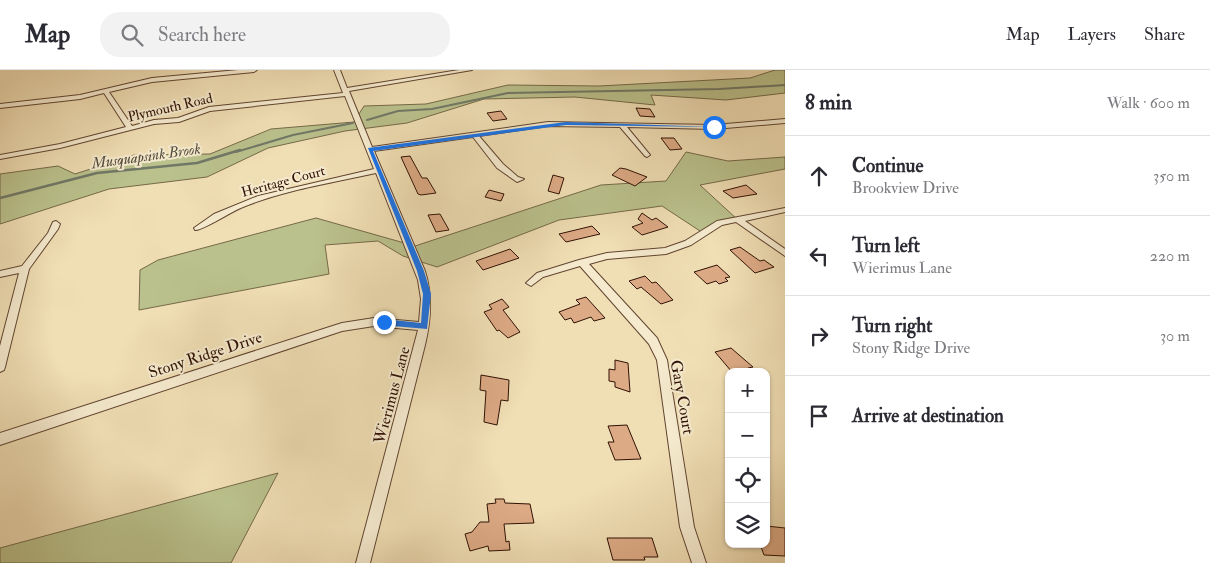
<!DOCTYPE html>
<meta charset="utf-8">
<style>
:root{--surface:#fff;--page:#f2f2f3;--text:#2b2b33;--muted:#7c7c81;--line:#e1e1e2}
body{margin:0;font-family:"IM FELL Double Pica",serif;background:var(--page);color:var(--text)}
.controls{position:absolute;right:15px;bottom:15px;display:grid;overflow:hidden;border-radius:10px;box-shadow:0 1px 4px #0004}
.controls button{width:45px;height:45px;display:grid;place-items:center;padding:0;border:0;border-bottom:1px solid var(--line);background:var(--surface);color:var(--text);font:25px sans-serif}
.stop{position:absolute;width:15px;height:15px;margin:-11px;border:4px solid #1a73e8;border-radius:50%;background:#fff}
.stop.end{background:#1a73e8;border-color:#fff;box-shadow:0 1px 5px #0008}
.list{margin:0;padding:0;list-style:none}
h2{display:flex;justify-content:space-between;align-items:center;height:65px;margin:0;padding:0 20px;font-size:21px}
h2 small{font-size:16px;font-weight:400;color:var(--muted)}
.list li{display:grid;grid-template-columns:32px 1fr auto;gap:15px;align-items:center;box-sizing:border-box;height:80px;padding:0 20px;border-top:1px solid var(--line)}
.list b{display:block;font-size:19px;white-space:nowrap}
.list p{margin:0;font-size:16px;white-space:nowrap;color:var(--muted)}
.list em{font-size:16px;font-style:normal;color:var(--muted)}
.icon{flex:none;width:28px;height:28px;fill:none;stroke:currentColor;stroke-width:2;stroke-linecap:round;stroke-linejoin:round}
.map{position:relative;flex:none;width:785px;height:493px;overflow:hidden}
header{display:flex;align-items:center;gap:30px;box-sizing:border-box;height:70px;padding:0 25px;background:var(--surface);border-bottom:1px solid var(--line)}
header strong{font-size:24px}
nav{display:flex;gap:28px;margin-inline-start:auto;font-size:18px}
.search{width:350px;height:45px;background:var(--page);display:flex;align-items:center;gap:12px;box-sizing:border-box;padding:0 18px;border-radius:20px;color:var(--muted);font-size:19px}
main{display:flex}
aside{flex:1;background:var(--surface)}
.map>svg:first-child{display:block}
</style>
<header>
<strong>Map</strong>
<div class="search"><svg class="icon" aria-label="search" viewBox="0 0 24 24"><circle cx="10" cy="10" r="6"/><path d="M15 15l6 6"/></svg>Search here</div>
<nav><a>Map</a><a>Layers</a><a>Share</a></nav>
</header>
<main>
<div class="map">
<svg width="785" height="493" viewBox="0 0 785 493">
<rect width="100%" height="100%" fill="#f0deb4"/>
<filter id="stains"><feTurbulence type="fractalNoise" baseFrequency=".004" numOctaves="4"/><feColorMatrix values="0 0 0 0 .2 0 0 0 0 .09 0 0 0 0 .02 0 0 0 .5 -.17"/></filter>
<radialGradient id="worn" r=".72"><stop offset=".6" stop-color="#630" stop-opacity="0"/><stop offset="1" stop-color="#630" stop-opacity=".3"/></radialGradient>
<path fill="#bac18c" stroke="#756948" d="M775,0H785V23L726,30L651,25L655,35L575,27L484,29L407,53L345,61L268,78L207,107L109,119L0,154V104L58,96L75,104L134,85L210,84L271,59L354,52L364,36L426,34L508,15L599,16L750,8Z
M686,82L728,91L785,87V99L700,115L738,150L720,153L703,163L662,136L559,150L437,197L403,186L378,171L325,175L329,204L139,240L140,200L158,190L316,148L415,176L601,115L666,111Z
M278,403L231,493H0V478Z"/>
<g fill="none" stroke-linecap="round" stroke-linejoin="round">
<path stroke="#707867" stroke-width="2" d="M367,50L398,41L432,39L508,23L719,19L785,15
M236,82L293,65L353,53"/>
<path stroke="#707867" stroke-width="2.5" d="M0,128L97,103L197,93L240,80"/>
</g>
<path fill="#dcaa85" stroke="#301104" d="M636,38L650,39L655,47L640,46Z
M501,41L507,49L493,51L487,43Z
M661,68H674L682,79L670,80Z
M410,86L422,108H427L436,123L421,125L418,124L401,87Z
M620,98L626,99L647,107L635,116L612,105Z
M553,105L564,108L559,124L548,121Z
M746,115L757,124L733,128L723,121Z
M489,120L504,124L501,131L485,127Z
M642,143L652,150L656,148L668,157L642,165L632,157L643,153L638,149Z
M440,144L449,160L436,162L428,145Z
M592,156L600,164L566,172L559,164Z
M740,177L760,191L764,190L774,197L755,203L730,180Z
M510,179L519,188L483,200L476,191Z
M717,195L730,207L725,208L728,211L719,214L716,211L707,214L694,202Z
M645,206L652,213L656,212L673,230L661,234L641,217L637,219L629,211Z
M586,227L605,248L594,251L591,247L574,253L571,248L565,250L559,242L580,234L576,230Z
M502,229L509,237L503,240L520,262L508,268L499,260L497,261L484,242L492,239L489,235Z
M731,278L753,297L748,298L751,302H732L715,282Z
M615,290L628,293L630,322L615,317V312L609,311V299L615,300Z
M481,305L509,310L508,331L501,330L497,355L484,352L486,321L480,320Z
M627,355L641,389L615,390L608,372H614L608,356Z
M495,429H504L505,433L530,434L534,453L504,454L506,472L509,471L510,480L489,481L488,476L470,481L465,464L472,462L480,452H489L487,434L496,433Z
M766,456L785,458V486L764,485L760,474H766Z
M607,468H652L658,487H644L645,490H613Z"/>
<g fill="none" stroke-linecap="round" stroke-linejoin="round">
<g stroke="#604430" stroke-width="2">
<path id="minor" d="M238,0H257L254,2L152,12L109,22L132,56L154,50L178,48L209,37L343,23L334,0H340L347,18L459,0H472L349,21L372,77L548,52L714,55L785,49V53L714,59L627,57L650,85L647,87L645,86L620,57L548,56L479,66L503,94L518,107L524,109L517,112L497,98L473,67L374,81L425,201C433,226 431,250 425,275L370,493H356L418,260L374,256L342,261L0,375V363L342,253L374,248L419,252L421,229L418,210L376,103C331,113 285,120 243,137C232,141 202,161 195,160L194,158L214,144L258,126L374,99L345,26L210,41L179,52L154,54L60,78L0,89V85L60,74L126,57L104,23L80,29L0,38V34L80,25L152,8Z
M785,138V142L745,151L785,179V186L736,152L722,155L691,175L666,184L607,189L589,194L657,268L667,290L694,457L706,493H692L680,457L657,290L649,274L580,196L543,207L531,216L526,213L537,203L579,190L607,183L665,178L685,171L717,151Z
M56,151L60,154L58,159L29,199L5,297L4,300L0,302V276L19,203L0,207V201L22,196L48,163L53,152Z"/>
</g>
<use href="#minor" fill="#f5eace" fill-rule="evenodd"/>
</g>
<path fill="#1a73e8" d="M566,52L717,57L566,55L373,81L424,201L431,224L427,259L381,255V250L384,249L421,253L423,224L417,201L368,78Z"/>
<g text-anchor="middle" stroke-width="4" stroke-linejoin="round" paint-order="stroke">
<g font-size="14" fill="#301104" stroke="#f5eace">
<text transform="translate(170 37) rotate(-13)" y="5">Plymouth Road</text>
<text transform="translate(283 111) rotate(-15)" y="5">Heritage Court</text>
</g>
<g font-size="15" font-style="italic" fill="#554d3e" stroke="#f5eace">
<text transform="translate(146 86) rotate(-8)" y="5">Musquapsink Brook</text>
</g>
<g font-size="16" fill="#301104" stroke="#f5eace">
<text transform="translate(205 284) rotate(-18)" y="6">Stony Ridge Drive</text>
<text transform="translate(391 325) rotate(-75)" y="6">Wierimus Lane</text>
<text transform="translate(683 327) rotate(80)" y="6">Gary Court</text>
</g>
</g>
<rect width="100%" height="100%" filter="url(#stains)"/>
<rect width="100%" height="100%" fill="url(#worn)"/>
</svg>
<div class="controls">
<button>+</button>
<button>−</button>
<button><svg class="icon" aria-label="locate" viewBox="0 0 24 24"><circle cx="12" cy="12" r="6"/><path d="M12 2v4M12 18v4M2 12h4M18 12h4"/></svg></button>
<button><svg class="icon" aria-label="layers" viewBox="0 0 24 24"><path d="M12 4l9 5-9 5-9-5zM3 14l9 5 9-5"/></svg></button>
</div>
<div class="stop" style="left:714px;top:57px"></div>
<div class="stop end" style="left:384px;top:252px"></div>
</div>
<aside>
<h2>8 min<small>Walk · 600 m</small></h2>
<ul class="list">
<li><svg class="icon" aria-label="ahead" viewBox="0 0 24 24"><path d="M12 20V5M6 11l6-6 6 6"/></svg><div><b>Continue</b><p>Brookview Drive</p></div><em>350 m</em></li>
<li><svg class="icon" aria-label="left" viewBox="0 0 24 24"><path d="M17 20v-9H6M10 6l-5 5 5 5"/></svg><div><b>Turn left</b><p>Wierimus Lane</p></div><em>220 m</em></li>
<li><svg class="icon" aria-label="right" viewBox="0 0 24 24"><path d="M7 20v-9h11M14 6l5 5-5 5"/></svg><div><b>Turn right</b><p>Stony Ridge Drive</p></div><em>30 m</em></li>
<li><svg class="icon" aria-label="arrive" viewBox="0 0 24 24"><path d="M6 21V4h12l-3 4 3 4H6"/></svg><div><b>Arrive at destination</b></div></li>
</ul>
</aside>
</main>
